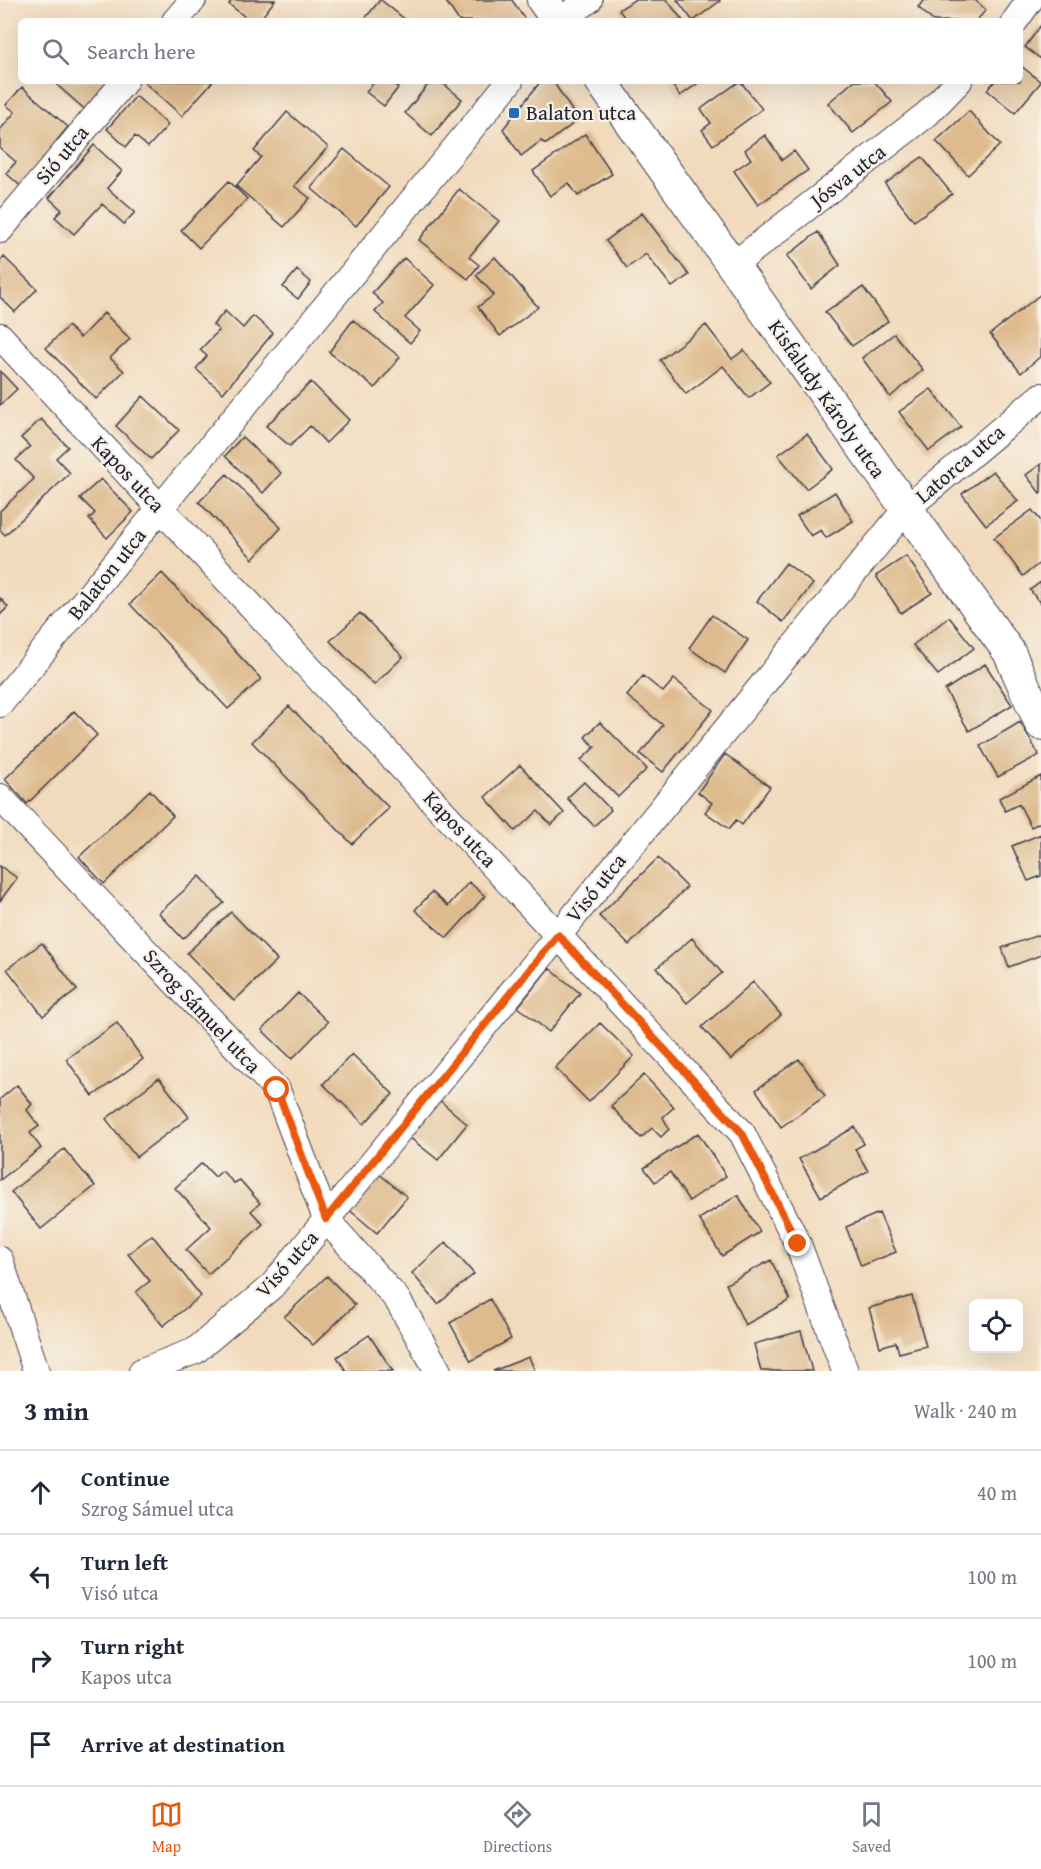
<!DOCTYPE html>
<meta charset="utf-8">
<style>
:root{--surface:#fff;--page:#f2f2f3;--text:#1f2937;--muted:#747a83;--line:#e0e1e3;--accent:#ea580c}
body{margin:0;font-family:"Gentium Book Plus",serif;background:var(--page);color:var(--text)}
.controls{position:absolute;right:18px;bottom:18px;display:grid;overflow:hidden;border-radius:9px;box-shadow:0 6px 24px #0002}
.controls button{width:54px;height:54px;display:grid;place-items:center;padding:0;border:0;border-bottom:2px solid var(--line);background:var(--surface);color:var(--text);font:30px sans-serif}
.stop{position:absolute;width:18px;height:18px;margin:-14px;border:4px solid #ea580c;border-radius:50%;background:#fff}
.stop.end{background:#ea580c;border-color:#fff;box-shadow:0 2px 6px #0008}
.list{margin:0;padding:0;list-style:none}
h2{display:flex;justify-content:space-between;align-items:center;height:78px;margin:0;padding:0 24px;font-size:26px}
h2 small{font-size:20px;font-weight:400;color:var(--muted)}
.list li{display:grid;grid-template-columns:39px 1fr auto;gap:18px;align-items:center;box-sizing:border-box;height:84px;padding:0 24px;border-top:2px solid var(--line)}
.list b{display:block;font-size:22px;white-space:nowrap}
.list p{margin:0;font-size:20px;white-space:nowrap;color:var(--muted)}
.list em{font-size:20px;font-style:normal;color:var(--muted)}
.icon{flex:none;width:33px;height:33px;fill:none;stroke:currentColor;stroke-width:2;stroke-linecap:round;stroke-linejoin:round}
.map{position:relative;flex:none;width:1041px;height:1371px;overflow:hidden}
.search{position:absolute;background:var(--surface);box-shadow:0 6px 24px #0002;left:18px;right:18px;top:18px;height:66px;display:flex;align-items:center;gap:15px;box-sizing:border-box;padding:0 21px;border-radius:9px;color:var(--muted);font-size:22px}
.sheet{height:414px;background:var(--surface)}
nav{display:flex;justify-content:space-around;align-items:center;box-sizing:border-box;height:84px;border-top:2px solid var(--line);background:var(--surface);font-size:16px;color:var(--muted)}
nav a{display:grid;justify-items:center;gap:3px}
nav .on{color:var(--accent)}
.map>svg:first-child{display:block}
</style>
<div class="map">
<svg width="1041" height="1371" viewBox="0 0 1041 1371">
<rect width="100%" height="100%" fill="#f7f3e8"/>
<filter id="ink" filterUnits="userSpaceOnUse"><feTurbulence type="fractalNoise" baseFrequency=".0167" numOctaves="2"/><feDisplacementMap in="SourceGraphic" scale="12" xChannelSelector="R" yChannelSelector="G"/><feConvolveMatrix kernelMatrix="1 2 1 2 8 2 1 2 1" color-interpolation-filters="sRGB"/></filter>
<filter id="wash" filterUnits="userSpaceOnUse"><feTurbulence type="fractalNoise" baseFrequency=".008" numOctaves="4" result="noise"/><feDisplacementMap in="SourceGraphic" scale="24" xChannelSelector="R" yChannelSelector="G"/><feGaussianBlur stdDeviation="1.35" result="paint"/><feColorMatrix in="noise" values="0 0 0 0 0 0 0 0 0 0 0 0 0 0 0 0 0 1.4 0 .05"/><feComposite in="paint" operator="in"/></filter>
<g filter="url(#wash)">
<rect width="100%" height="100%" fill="#f2dbbd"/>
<g id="blocks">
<path fill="#debb8e" d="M232,0H275L259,21H250L229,4Z
M380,0H381L407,21H363Z
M445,0H512L526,21H459Z
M634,0H667L683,21H627L619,10Z
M677,0H719L720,1L693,21Z
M925,0H975L986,10L976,21H933L918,7Z
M1041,25V59L1025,47Z
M1020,65L1041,82L1015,113L987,90L995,81H1020Z
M61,81H118L90,114L57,85Z
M146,81H213L182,116L145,83Z
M375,81H390L398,88L384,106L366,92Z
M431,81H440L462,99L432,136L405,113Z
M541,81H553L578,120L546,144L541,141L521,156L503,129Z
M669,81H701L680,96Z
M740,81L762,109L713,145L702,130L711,123L701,109Z
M854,81H874L892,102L853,133L828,103Z
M22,87L68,127L54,144L61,150L27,192L6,173L16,162L0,148V130L15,112L6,105Z
M136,96L168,125L148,147L135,136L126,147L107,129Z
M969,111L1000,145L968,175L936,141Z
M287,112L328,147L294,186L310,198L284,227L236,186L261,157L254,151Z
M585,134L612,174L578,196L569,183L550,196L533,171Z
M765,135L782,160L794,151L808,170L758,205L734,171L751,159L745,150Z
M94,145L122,171L107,188L135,212L124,224L102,204L74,234L55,217L62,210L49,198Z
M344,149L389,187L356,226L311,188Z
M922,157L952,194L914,221L885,184Z
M229,181L247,199L199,248L181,230Z
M459,189L499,221L469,257L479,265L468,279L419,240Z
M642,213L689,275L672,287L646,254L627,268L606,241Z
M818,232L840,265L811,289L787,256Z
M4,257L37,289L15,312L0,297V261Z
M495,257L538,307L500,336L478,307L494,295L476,275Z
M404,258L434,285L405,318L420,331L410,343L375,312L383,303L372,293Z
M297,270L311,282L298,299L283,287Z
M863,287L888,321L852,346L825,312Z
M1041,294V356L1021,373L990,334Z
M225,311L243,328L253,316L273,333L223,393L196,369L207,356L200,350L219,330L213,325Z
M104,313L130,339L110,358L124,371L96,399L46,348L68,326L80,338Z
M353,320L400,357L375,388L329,352Z
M706,325L732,359L744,350L770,382L749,398L723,366L686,394L660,360Z
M894,334L923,370L890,397L862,358Z
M0,371L17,389L0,405Z
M311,382L349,420L326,443L310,426L290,446L266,426Z
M931,389L961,427L929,451L899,412Z
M143,396L179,430L151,459L116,426Z
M41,419L68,447L56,458L70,473L5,535L0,530V511L34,479L16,460L30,447L21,438Z
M807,434L833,469L806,489L778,455Z
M242,437L281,473L263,493L225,456Z
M1041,464V492L1040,493L1026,475Z
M993,471L1018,501L986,525L962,494Z
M227,474L281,528L253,559L199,502Z
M101,479L133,512L107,538L89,519L95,513L80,498Z
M835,492L853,521L826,538L821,530L811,536L797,516Z
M1032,510L1041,521V562L1023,576L994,538Z
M906,556L932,593L901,613L876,576Z
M786,563L813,584L783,622L757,601Z
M162,573L261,679L228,709L130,604Z
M1041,582V604L1030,590Z
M0,598L8,607L0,615Z
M360,613L403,657L374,685L330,641Z
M712,615L748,640L725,673L689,648Z
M949,617L974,648L938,675L913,645Z
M985,664L1012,705L969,731L945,690Z
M643,676L663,692L674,679L713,710L663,772L640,754L663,725L627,696Z
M289,706L389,808L352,844L252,742Z
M74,711L97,735L27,804L5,779Z
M600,722L647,769L618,797L581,760L595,747L585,737Z
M1020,722L1039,755L998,777L980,746Z
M725,754L770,787L742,825L736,820L729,829L705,812L712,803L698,792Z
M520,765L564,813L551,825L538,811L515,831L485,797Z
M1041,776V822L1031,827L1019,804L1005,811L999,798Z
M584,782L611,810L594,826L567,798Z
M150,790L173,816L104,884L79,857Z
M1041,834V876L1028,881L1012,846Z
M658,858L687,887L629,945L599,916Z
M0,866L17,878L0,901Z
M200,876L224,903L183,939L159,913Z
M469,882L485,896L447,938L415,910L432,892L448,906Z
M231,912L277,960L234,1001L187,953Z
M1041,934V955L1009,967L1002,948Z
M692,938L722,973L687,1003L657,968Z
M42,943L77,990L43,1016L7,969Z
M549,968L580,993L549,1032L518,1007Z
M753,982L781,1015L731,1060L702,1027Z
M298,993L328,1022L292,1059L262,1030Z
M117,1023L143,1059L93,1096L66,1059Z
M600,1023L634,1056L589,1102L555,1068Z
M352,1054L393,1094L364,1124L323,1084Z
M799,1059L825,1096L781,1127L756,1090Z
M644,1075L674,1107L663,1117L669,1129L661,1137L652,1128L641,1138L611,1106Z
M159,1078L189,1117L136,1157L106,1119Z
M17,1085L32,1104L27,1110L39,1126L30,1133L41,1148L0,1180V1099Z
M437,1098L467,1124L438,1160L408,1136Z
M855,1127L864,1144L855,1149L868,1171L821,1197L799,1159Z
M698,1133L726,1176L689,1201L670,1172L655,1182L644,1168Z
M64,1149L95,1186L41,1229L11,1192Z
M202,1163L215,1177L222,1171L234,1183L240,1180L260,1203L251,1211L263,1224L208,1274L186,1250L211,1227L175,1188Z
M377,1172L407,1197L377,1233L347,1208Z
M738,1195L760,1232L722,1256L699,1219Z
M879,1213L896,1252L861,1266L846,1227Z
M152,1235L201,1296L163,1326L136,1292L150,1281L128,1254Z
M446,1242L474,1274L438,1304L412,1273Z
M771,1260L790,1300L745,1325L726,1284Z
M327,1276L355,1305L313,1345L284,1317Z
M912,1296L926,1346L899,1353L896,1342L880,1347L869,1308Z
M490,1299L511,1339L471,1361L450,1323Z
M801,1331L812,1371H761L754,1344Z
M369,1335L393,1371H346L337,1357Z
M529,1357L535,1371H493Z"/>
</g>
</g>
<g filter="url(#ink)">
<use href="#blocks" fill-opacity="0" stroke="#413e4e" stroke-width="1.5"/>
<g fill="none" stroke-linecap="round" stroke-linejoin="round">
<g stroke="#413e4e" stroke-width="28">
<path id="minor" d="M175,21L193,0
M560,21L589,0
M1015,21L1030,0
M0,230L125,81
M732,266L927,114L959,81
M0,336L742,1133L798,1244L845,1371
M0,704L510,81
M0,797L277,1090L326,1219L397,1299L438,1371
M0,1260L36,1371
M142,1371L195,1351L272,1286L906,509L1041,396"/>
</g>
<g stroke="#413e4e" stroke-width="34">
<path id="major" d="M543,0L558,21
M601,81L1009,652L1041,724"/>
</g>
<use href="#minor" stroke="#fff" stroke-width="26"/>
<use href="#major" stroke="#fff" stroke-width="32"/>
</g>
</g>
<g fill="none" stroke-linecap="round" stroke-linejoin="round" filter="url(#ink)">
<path stroke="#ea580c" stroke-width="8" d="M277,1090L326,1219L558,935L742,1133L798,1244"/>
</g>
<rect fill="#1f6fb2" stroke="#f7f3e8" stroke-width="2" x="508" y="107" width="12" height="12" rx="3"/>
<g text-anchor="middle" stroke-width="4.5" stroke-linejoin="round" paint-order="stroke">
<g font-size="21" fill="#22223b" stroke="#f7f3e8" text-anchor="start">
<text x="526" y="120">Balaton utca</text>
</g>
<g font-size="21" fill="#22223b" stroke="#f7f3e8">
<text transform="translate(62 155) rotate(-50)" y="7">Sió utca</text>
<text transform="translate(848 176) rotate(-38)" y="7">Jósva utca</text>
<text transform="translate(827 399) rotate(55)" y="7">Kisfaludy Károly utca</text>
<text transform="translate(960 464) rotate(-40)" y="7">Latorca utca</text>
<text transform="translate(128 474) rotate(47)" y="7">Kapos utca</text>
<text transform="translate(107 574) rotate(-51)" y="7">Balaton utca</text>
<text transform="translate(460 829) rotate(47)" y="7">Kapos utca</text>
<text transform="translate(596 888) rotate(-51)" y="7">Visó utca</text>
<text transform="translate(202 1011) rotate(47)" y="7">Szrog Sámuel utca</text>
<text transform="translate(287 1264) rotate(-48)" y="7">Visó utca</text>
</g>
</g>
</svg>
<div class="controls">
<button><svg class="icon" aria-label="locate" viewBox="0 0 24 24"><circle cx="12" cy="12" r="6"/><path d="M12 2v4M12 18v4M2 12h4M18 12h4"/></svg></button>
</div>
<div class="stop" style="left:277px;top:1090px"></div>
<div class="stop end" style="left:798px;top:1244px"></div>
<div class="search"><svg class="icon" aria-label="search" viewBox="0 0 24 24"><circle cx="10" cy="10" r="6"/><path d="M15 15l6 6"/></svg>Search here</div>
</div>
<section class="sheet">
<h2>3 min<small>Walk · 240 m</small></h2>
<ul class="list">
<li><svg class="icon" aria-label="ahead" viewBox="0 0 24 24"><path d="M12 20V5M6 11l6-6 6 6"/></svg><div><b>Continue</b><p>Szrog Sámuel utca</p></div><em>40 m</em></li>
<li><svg class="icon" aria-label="left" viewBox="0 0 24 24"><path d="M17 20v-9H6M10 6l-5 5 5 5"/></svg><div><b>Turn left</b><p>Visó utca</p></div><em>100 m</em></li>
<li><svg class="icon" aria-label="right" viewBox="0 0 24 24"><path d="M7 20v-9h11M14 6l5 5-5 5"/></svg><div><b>Turn right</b><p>Kapos utca</p></div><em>100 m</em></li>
<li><svg class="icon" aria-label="arrive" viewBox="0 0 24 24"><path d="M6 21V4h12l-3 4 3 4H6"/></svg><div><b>Arrive at destination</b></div></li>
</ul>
</section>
<nav>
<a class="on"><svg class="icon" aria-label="map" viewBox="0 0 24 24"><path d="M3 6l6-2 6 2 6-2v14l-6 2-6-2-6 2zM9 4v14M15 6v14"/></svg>Map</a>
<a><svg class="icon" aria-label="directions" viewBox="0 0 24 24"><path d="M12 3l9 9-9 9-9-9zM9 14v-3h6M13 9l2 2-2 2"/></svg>Directions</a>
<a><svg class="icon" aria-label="saved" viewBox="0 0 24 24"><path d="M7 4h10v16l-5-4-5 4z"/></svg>Saved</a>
</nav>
